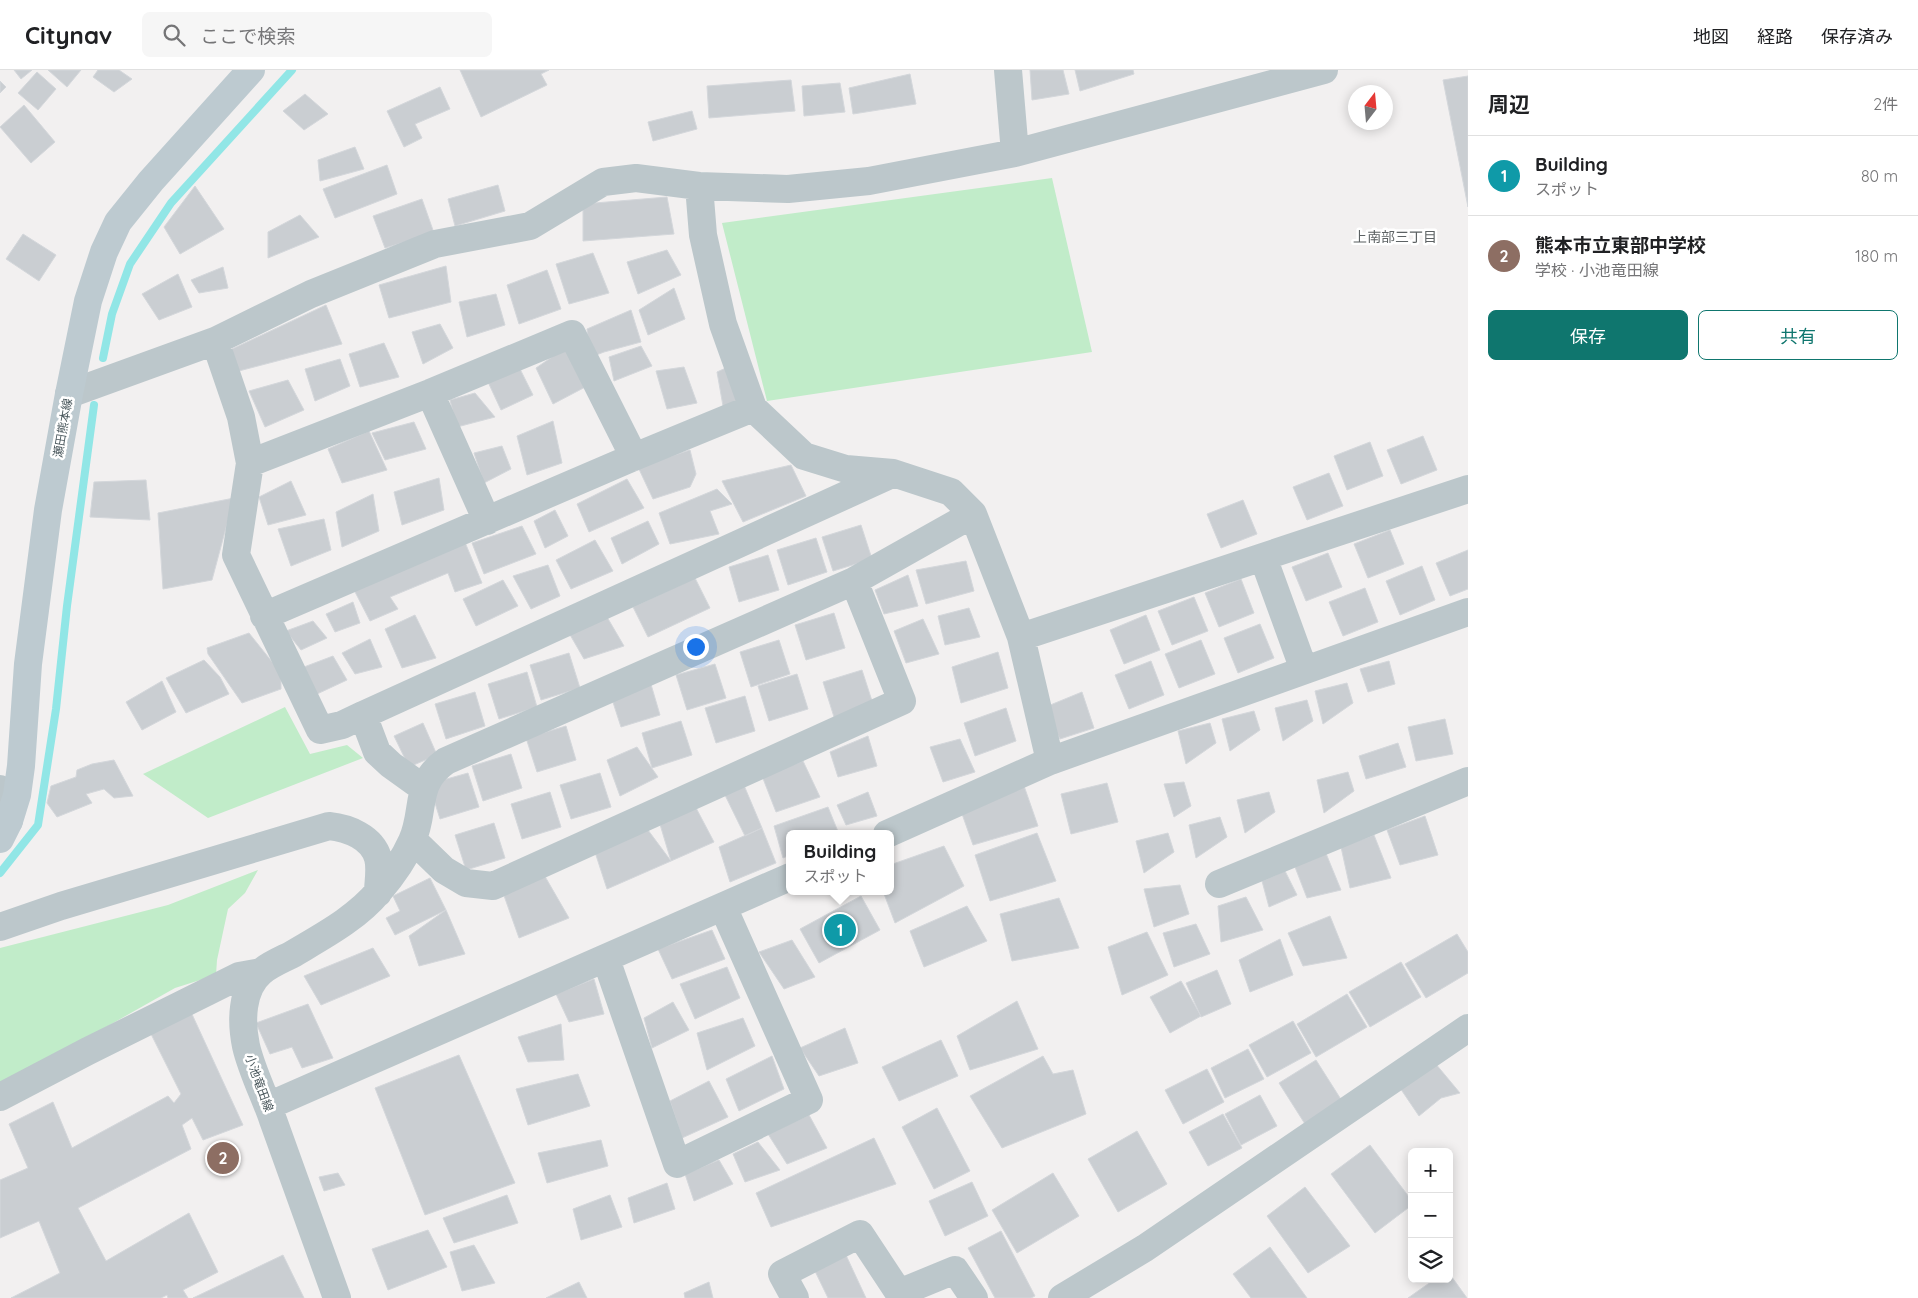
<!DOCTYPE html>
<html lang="ja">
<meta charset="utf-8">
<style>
:root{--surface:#fff;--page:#f6f6f6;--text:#202124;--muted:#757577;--line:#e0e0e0;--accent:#0f766e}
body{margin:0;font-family:Quicksand,"Noto Sans JP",sans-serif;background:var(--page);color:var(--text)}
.controls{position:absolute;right:15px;bottom:15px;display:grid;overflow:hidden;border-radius:8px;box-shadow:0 2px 12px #0003}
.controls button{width:45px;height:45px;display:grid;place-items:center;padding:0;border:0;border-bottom:1px solid var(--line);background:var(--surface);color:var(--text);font:25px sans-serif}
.compass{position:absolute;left:1348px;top:15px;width:45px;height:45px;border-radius:50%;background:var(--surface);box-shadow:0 2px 12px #0003;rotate:16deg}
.you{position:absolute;left:695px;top:576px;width:18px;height:18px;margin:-12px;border:4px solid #fff;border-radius:50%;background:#1a73e8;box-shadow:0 0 0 8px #1a73e833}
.badge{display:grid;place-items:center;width:32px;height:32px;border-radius:50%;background:var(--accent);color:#fff;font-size:16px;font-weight:700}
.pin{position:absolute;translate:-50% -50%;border:2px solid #fff;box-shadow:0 1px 5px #0006}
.popup{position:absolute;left:786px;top:760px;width:108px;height:65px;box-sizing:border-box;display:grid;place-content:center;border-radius:8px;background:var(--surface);filter:drop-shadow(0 1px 4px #0005);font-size:16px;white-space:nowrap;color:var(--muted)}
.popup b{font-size:19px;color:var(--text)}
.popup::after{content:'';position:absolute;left:50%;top:100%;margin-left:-10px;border:10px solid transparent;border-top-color:var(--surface)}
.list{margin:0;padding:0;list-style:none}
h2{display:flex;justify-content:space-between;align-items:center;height:65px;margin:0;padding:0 20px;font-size:21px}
h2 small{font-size:16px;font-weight:400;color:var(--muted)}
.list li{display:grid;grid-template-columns:32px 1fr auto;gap:15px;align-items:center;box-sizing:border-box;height:80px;padding:0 20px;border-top:1px solid var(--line)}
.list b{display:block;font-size:19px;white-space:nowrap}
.list p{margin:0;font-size:16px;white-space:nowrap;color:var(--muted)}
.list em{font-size:16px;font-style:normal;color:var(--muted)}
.actions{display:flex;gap:10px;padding:15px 20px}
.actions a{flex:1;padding:11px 0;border:1px solid var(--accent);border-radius:8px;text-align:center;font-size:18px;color:var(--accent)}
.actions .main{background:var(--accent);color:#fff}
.icon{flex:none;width:28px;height:28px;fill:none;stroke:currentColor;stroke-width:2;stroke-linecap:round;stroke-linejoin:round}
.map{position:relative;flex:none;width:1468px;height:1228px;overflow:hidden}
header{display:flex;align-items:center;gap:30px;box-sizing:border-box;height:70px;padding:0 25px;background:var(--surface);border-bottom:1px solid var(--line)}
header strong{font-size:24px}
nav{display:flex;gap:28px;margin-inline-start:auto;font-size:18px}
.search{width:350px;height:45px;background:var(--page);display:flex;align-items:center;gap:12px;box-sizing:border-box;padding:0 18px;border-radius:8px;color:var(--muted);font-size:19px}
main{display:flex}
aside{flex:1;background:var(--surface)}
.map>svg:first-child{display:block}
</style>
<header>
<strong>Citynav</strong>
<div class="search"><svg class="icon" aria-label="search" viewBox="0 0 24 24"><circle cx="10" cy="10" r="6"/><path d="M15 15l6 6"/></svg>ここで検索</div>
<nav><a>地図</a><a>経路</a><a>保存済み</a></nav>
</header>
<main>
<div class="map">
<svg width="1468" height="1228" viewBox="0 0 1468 1228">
<rect width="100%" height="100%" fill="#f2f0f0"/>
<path fill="#c1ecc9" d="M1052,108L1092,282L767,331L722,153Z
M285,637L310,684L347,675L363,688L208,748L143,704Z
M258,800L245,823L228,839L217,890L216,905L175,918L0,1017V878L168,835Z"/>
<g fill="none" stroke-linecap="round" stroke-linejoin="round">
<path stroke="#91e6e6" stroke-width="8" d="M103,288L112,244L130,194L171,133L292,0
M0,803L38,755L56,639L67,536L94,335"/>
</g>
<path fill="#caced2" stroke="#d4d7db" d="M14,0H32L21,9Z
M48,0H81L67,17Z
M98,0H119L132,9L114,22L93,7Z
M460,0H549L541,4L547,15L481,47Z
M1030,0H1063L1069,24L1032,30Z
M1075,0H1133L1134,4L1080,21Z
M37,2L56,19L38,40L18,23Z
M910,4L916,34L853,44L849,18Z
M1468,6V137L1443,10Z
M791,10L795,41L709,48L707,16Z
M0,11L6,17L0,23Z
M840,13L845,42L804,46L802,16Z
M440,17L450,39L415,54L422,68L404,77L387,41Z
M305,24L328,44L304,60L283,41Z
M24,35L55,72L31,93L0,57Z
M692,41L697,59L653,71L648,52Z
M355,77L364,99L320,111L318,90Z
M387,95L397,124L335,148L323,119Z
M498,115L505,141L455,156L448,129Z
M195,116L224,159L180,184L164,157Z
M667,127L674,164L583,171V134Z
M422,129L434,163L385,178L373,146Z
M300,145L319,167L268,188V162Z
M23,164L56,185L39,211L6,189Z
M667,180L681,205L638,224L627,192Z
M593,183L609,223L569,234L556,194Z
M446,196L451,232L389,248L379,215Z
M223,197L228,218L199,223L191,210Z
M547,200L561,239L519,254L507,215Z
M178,204L192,237L159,250L142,224Z
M674,218L685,249L648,265L639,240Z
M496,224L505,255L467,267L459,232Z
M326,235L342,274L235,302L232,279Z
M631,240L641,272L604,282L591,287L587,259Z
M440,254L453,278L423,294L412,262Z
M384,273L399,307L360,317L349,284Z
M568,276L591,314L553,334L536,298Z
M641,276L652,296L614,311L609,287Z
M340,289L350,316L315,331L305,299Z
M519,297L533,325L501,340L488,312Z
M684,297L697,333L667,339L656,301Z
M728,297L740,333L723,336L717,302Z
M288,310L304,340L265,357L249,321Z
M475,323L495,347L457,357L450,330Z
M553,351L562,393L527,405L517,366Z
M414,352L426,379L385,390L372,363Z
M369,361L387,400L342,413L328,379Z
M1423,366L1437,400L1401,414L1387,380Z
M1370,372L1383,406L1347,420L1334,386Z
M502,376L511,399L484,413L474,383Z
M690,380L696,404L690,417L653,429L638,397Z
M791,395L806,426L743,452L722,411Z
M1329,403L1343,436L1307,450L1293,417Z
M439,408L444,440L402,455L394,422Z
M627,409L644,438L589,462L577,434Z
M146,410L150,450L90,447L94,412Z
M291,411L306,445L268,455L259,427Z
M717,419L732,434L710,441L719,464L670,474L659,443Z
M373,424L379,461L342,477L336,442Z
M234,428L212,510L163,519L158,443Z
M1243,430L1257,464L1221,478L1207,444Z
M555,440L568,466L545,478L534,451Z
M324,449L331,480L291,496L278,459Z
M648,451L659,474L622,494L611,468Z
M861,455L872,489L833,501L822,467Z
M522,456L536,484L484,504L472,473Z
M1390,460L1404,494L1368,508L1354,474Z
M816,468L827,502L788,515L777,480Z
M464,470L482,513L455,522L448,503L390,527L398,539L370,551L352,516Z
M595,470L613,501L571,519L556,490Z
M1468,480V519L1450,526L1436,493Z
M1328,483L1342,517L1306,531L1292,497Z
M768,485L779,520L739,532L729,497Z
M966,491L974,521L926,534L916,500Z
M548,495L560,526L531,539L513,506Z
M1422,496L1435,530L1400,545L1386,511Z
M908,505L918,536L884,544L875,520Z
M695,508L710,538L648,567L633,537Z
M1241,509L1254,543L1219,557L1205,523Z
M503,510L518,536L476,556L463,529Z
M1365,518L1378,552L1343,566L1329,532Z
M1194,527L1208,561L1172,575L1158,541Z
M353,532L360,553L335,562L326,544Z
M969,538L980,567L945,575L938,546Z
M834,543L845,578L806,590L795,555Z
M415,545L436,588L402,598L385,559Z
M1146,545L1160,580L1124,594L1110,560Z
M607,547L624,576L584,589L569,563Z
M923,549L939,584L906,593L894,561Z
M313,551L327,568L301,580L286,561Z
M1260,554L1274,588L1238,603L1224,568Z
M249,563L281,603V619L242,633L208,584L207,578Z
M370,569L382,597L355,604L342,583Z
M779,570L790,604L751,617L740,582Z
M1201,570L1215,604L1179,618L1165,584Z
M998,582L1008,618L961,633L952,597Z
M569,583L580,618L541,630L530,595Z
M333,586L347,610L317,624L304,597Z
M204,590L220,607L229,624L186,643L166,608Z
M1151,591L1164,625L1129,639L1115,605Z
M1389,591L1395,614L1368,622L1360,599Z
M715,594L726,628L687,640L676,605Z
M862,600L873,634L834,647L823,612Z
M527,602L537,637L499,649L488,614Z
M797,604L808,639L769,651L758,616Z
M162,611L176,642L142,660L126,632Z
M650,611L660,645L621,657L610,623Z
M1347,613L1353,633L1323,654L1315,621Z
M475,622L485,656L446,669L435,634Z
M1082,622L1094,658L1060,669L1043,638Z
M745,626L755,661L716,673L705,638Z
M1307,630L1313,651L1283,671L1275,638Z
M1006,638L1016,671L975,686L964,653Z
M1254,641L1260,660L1230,681L1222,649Z
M1445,649L1453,684L1416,691L1408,657Z
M681,651L692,685L652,698L642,663Z
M423,653L437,685L409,697L394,666Z
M1210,653L1216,673L1186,694L1178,661Z
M566,656L576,690L537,702L526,668Z
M868,666L877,696L838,707L830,682Z
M960,669L975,702L943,712L930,677Z
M1398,673L1406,697L1366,709L1359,686Z
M637,677L658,707L620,726L607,690Z
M511,684L522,718L483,731L472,696Z
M114,690L133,726L114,728L104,719L86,724L92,733L57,747L47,733L51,716L76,707L77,700L92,694Z
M803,691L820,727L776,742L762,706Z
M1348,702L1354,721L1324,743L1317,710Z
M468,703L479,737L440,749L429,714Z
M600,703L611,737L571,749L560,715Z
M1184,712L1191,736L1174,747L1164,714Z
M743,713L762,758L745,766L723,721Z
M1023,713L1038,756L973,775L961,741Z
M1107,713L1118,752L1071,764L1061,724Z
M550,722L561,757L522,769L511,734Z
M868,722L877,746L846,755L837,735Z
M1269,722L1275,742L1245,763L1237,730Z
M694,734L714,772L671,791L659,751Z
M828,737L839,764H790V785L783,788L774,756Z
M1425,746L1438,785L1400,795L1387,760Z
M1220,747L1227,767L1196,788L1189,755Z
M642,752L671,791L607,819L593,776Z
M494,753L505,788L466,800L455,765Z
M762,758L776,793L730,812L719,777Z
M1037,763L1056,811L990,831L975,785Z
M1168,763L1174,782L1144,803L1136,771Z
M1374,765L1391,808L1350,818L1341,777Z
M944,776L964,816L895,853L883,821H890V795Z
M1325,781L1341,820L1307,828L1295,797Z
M1285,801L1297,825L1269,837L1262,811Z
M543,803L569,848L519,868L502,820Z
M430,808L446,840L395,865L386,848L400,841L393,826Z
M1180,815L1189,844L1154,857L1144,819Z
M861,826L880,860L819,893L800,859Z
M1246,827L1263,860L1221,872L1218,836Z
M1059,828L1079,878L1012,891L1000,844Z
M967,836L987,871L924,897L910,861Z
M446,840L465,884L419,896L409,866Z
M1330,846L1347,888L1303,896L1288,863Z
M1196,854L1210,884L1174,897L1163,863Z
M712,860L725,889L672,909L658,879Z
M1147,862L1168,905L1122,925L1108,877Z
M1457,864L1468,882V903L1426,928L1405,894Z
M1280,869L1293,905L1250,922L1239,890Z
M792,870L815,907L784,919L759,882Z
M373,878L390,906L321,935L304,906Z
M1401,892L1421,927L1370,957L1349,922Z
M727,897L740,928L695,949L680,914Z
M1217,900L1231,934L1201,947L1186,913Z
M594,909L604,944L569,952L556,924Z
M1181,911L1201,946L1170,963L1150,927Z
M1347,924L1367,957L1316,987L1297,954Z
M1017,931L1038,979L970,1000L957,966Z
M673,932L689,960L652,978L644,948Z
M308,934L333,988L302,998L292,977L270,984L256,953Z
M191,942L243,1055L203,1070L192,1048L182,1055L191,1079L78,1138L106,1191L189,1143L218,1202L183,1220L188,1228H168L167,1225L161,1228H11L60,1203L39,1151L0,1168V1110L28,1098L9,1054L53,1032L72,1078L168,1026L174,1033L181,1024L151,964Z
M743,948L755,976L707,1000L697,963Z
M1293,951L1311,983L1267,1007L1249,975Z
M561,954L564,990L528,992L518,967Z
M845,958L858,993L819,1006L800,978Z
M941,970L958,1006L899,1031L882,997Z
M1248,979L1264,1009L1225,1028L1211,998Z
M459,985L515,1113L425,1145L375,1018Z
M772,986L784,1019L739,1041L726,1009Z
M1043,986L1053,1004L1073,1000L1086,1044L1002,1078L970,1026Z
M1316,990L1342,1031L1305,1054L1279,1013Z
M1435,993L1460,1023L1441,1028L1419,1046L1398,1015Z
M1207,999L1224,1032L1183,1054L1165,1020Z
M578,1004L590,1036L528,1055L516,1019Z
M709,1011L728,1047L682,1068L670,1031Z
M1260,1025L1277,1056L1241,1075L1225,1044Z
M937,1038L970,1101L934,1119L902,1057Z
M1223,1044L1242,1078L1208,1096L1189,1062Z
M809,1045L827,1078L787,1094L768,1064Z
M1137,1061L1167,1114L1118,1142L1088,1089Z
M874,1068L896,1114L771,1157L756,1123Z
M601,1070L608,1096L547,1113L538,1083Z
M758,1072L780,1100L745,1112L733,1084Z
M1370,1075L1412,1131V1135L1375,1163L1331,1104Z
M719,1090L733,1114L694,1131L685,1104Z
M338,1103L345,1115L324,1121L319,1107Z
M1053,1103L1079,1146L1017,1183L992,1140Z
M972,1112L988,1146L945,1166L929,1131Z
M667,1113L675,1139L634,1153L628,1128Z
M1305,1117L1350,1176L1308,1203L1267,1146Z
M507,1125L518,1153L454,1173L443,1148Z
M610,1125L622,1157L581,1170L573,1139Z
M428,1160L447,1197L388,1220L372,1179Z
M1001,1161L1035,1226L1031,1228H995L968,1178Z
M474,1175L495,1213L462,1221L450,1182Z
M1270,1177L1307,1228H1251L1233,1204Z
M845,1183L866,1228H828L813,1197Z
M283,1185L304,1228H193Z
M1449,1203L1467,1228H1408L1435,1209H1449Z
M579,1212L587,1228H546Z
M709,1212L713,1228H685L684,1223Z"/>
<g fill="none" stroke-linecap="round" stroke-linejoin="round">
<path stroke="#bcc7cb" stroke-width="28" d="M1015,83L1324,0
M699,116L703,165L723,254L753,338L804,386L846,399L893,403L951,422L973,444L1021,567L1050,691
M215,271L241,347L250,393L236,485L320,660L342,655L363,645L377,682L391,695L423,718
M430,323L487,451
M69,324L215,271L311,224L435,174L530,156L603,112L636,108L699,116L788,119L869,111L1015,83L1008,0
M250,393L430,323L572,264L634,387
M1263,487L1304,600
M264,546L634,387L753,338
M1021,567L1468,419
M363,645L892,404
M0,719L9,751
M887,764L1050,691L1468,542
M413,770L444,800L466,813L493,816L902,631L854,511
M1219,814L1468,711
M0,857L61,836L329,756C348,758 372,767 378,788C381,799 378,812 378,823
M606,889L677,1094L809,1030L723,837
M0,1027L88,981L239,906L261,902
M268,1036L790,807
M337,1228C316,1169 295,1110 273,1050C265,1026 252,1002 246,976C241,952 241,919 261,902C269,895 281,890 291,885C321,867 356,849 379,821C392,806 404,789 412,771C426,740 413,714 446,691L854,511L973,444
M795,1228L782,1204L860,1164L899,1223L955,1200L974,1228
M1062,1228L1145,1178L1468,958"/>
<path stroke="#bdcad0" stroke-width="28" d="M0,769L9,751L17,725L21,696L28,594L48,440L69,324L88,231L104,182L118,152L151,111L251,0"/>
</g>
<g text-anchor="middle" stroke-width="5" stroke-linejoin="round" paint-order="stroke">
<g font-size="12" fill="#49575c" stroke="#fff">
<text transform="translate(63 358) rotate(-80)" y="4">瀬田熊本線</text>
<text transform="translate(259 1013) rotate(70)" y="4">小池竜田線</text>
</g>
<g font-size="14" fill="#5d6264" stroke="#fff">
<text x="1395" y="172">上南部三丁目</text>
</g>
</g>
</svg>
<div class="controls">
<button>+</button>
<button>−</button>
<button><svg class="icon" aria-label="layers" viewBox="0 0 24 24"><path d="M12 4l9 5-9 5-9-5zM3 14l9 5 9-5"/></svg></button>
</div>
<svg class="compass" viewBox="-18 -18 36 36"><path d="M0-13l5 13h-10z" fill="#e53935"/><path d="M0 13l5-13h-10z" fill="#757577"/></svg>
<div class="you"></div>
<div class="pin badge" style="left:840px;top:860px;background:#0f9aa8">1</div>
<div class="popup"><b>Building</b>スポット</div>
<div class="pin badge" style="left:223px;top:1088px;background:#8d6e63">2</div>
</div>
<aside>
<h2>周辺<small>2件</small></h2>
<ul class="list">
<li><span class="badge" style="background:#0f9aa8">1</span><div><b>Building</b><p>スポット</p></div><em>80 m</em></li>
<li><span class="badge" style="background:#8d6e63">2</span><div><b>熊本市立東部中学校</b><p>学校 · 小池竜田線</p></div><em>180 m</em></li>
</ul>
<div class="actions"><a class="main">保存</a><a>共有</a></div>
</aside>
</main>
